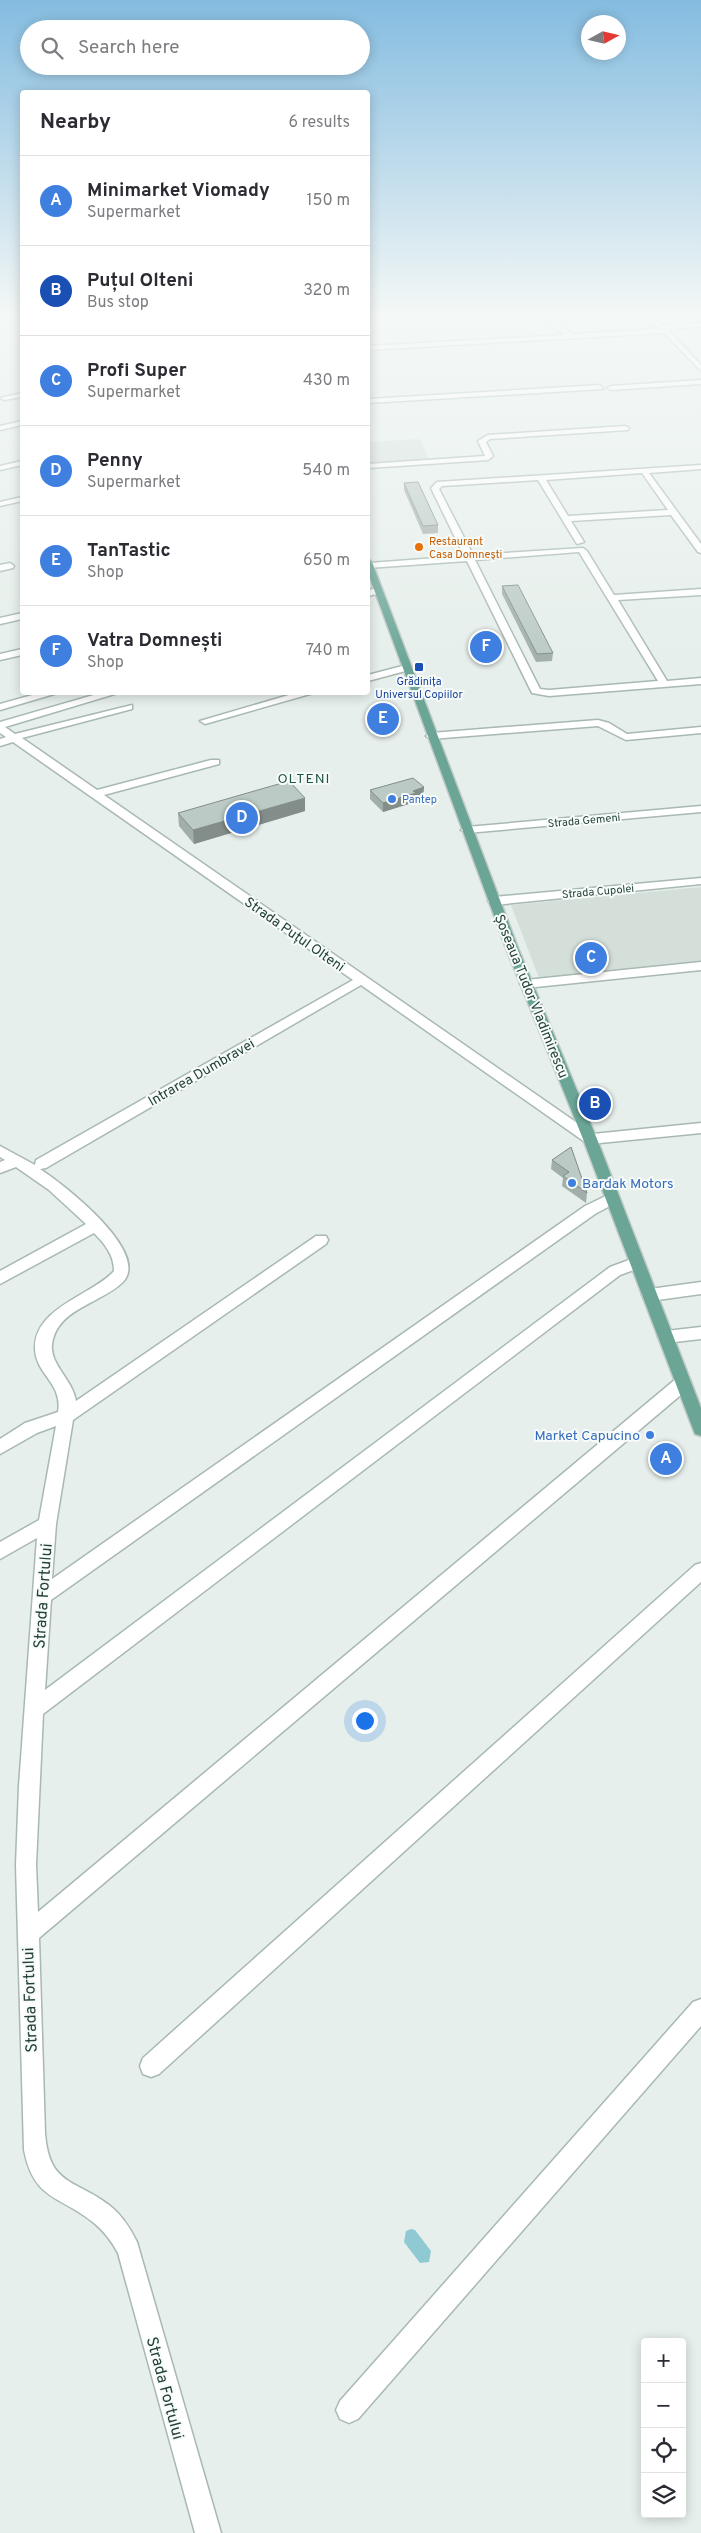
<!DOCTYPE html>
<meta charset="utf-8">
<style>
:root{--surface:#fff;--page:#f7f7f7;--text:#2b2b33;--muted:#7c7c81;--line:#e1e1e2;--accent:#855347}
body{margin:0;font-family:Overpass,sans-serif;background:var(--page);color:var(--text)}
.controls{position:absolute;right:15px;bottom:15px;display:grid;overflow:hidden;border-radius:5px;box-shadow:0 2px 12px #0003}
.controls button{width:45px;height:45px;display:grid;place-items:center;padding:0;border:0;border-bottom:1px solid var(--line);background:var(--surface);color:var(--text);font:25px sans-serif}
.compass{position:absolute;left:581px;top:15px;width:45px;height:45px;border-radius:50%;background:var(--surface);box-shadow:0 2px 12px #0003;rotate:82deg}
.you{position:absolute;left:364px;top:1720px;width:18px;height:18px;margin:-12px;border:4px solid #fff;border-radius:50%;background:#1a73e8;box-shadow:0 0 0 8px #1a73e833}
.badge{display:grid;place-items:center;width:32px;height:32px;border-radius:50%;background:var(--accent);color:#fff;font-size:16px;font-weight:700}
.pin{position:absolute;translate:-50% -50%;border:2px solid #fff;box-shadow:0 1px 5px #0006}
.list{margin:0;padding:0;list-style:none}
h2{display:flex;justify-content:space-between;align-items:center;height:65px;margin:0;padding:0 20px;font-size:21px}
h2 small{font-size:16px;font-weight:400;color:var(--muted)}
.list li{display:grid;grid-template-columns:32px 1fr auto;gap:15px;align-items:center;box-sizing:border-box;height:90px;padding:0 20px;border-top:1px solid var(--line)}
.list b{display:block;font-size:19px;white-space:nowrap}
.list p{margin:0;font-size:16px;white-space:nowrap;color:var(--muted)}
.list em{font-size:16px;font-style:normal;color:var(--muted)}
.icon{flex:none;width:28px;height:28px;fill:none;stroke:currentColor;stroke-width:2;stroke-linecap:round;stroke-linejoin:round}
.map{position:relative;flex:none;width:701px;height:2533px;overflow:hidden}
.search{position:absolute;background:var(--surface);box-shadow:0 2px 12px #0003;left:20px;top:20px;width:350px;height:55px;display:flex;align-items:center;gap:12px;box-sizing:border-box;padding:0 18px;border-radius:28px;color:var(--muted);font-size:19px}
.panel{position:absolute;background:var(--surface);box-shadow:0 2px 12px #0003;left:20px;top:90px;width:350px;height:605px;border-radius:5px}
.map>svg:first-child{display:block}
</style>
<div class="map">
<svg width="701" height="2533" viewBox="0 0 701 2533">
<rect width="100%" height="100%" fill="#e6efeb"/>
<path fill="#d4dfda" d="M420,439L429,460L368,464V442Z
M701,887V961L539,978L511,905Z"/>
<path fill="#8ec9d4" d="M411,2229L415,2230L431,2251L429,2262L420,2263L404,2242L406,2231Z"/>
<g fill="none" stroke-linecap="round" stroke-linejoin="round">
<g stroke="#a8b8b2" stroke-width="3">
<path id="minor" d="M385,314H407L368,320V316Z
M537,314H544L573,334L660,329L639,314H647L663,325L701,323V327L667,329L701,365V371L664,333L368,350V346L565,335Z
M701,380V384L611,390L607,388L611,386Z
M600,385L603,389L368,403V399Z
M22,393V397L4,400L0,398Z
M22,421V425L0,430V426Z
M625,426L629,428L628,430L490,439L486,442L493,456L488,460L368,468V464L485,456L478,441L488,435Z
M22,461V465L0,470V466Z
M701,465V469L649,473L701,544V553L698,552L671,515L571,521L584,542L577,544L538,480L442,486L439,489L473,555L583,548L587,551L614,595L701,589V595L618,600L667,681L701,678V684L549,696L532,693L467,561L368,568L369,563L464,556L431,488L437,482ZM642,473L668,510L568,516L546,480ZM579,552L658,681L549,690L540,689L475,560Z
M22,497V501L0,506V502Z
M10,563L14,566L13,568L0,571V565Z
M378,588L381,589V593L368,596V590Z
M22,613V619L0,624V618Z
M22,649V655L0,660V654Z
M406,665L411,668L409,670L368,681V675Z
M43,692H61L0,710V704Z
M104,692L118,693L5,727L15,734L132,705V709L22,738L97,790L211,760H219V764L104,795L593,1134L701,1123V1133L590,1144L585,1142L361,985L46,1168L40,1169C63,1184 151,1252 123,1282C103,1302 61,1308 53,1339C46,1363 72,1377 76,1401L316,1236H326L328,1240L326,1244L73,1420L56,1524L52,1579L585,1206L612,1193L619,1198L617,1202L595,1214L51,1600L45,1690L610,1267L637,1257L642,1259L644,1263L642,1267L620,1275L43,1714L36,1865L38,1912L677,1378L683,1377L689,1378L691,1383L689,1388L39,1938L45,2133C49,2186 75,2179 109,2205C122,2215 130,2228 137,2242L221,2533H195L118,2253C112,2242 104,2231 94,2223C60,2195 34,2201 24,2150L16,1865L19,1786L37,1538L0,1559V1542L39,1520L56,1426L37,1433L0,1454V1439L25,1423L58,1412C63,1383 36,1375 35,1349C34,1307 93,1295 114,1271C114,1255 105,1244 94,1233L0,1284V1271L86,1224L49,1190L16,1167L0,1173V1162L5,1160L0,1157V1146L35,1165L36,1160L353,980L13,742L0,746V739L6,737L0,733V722Z
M299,692H317L205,724L200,721Z
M598,720L609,723L627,734L701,727V733L626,740L598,726L431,739L426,736L431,733Z
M701,806V812L467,833L461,830L467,827Z
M701,878V884L494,905L488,901L494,897Z
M701,962V970L526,988L520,984L526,980Z
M701,1282V1294L650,1301L645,1299L642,1295L645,1291L650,1289Z
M701,1327V1339L666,1343L660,1341L658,1337L660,1333L666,1331Z
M701,1563V1582L159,2074L151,2077L143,2074L140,2066L143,2058L695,1565Z
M701,1999V2026L358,2419L349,2423L340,2419L336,2410L340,2401L693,2002Z"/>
</g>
<g stroke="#c2cac8" stroke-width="3">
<path id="major" d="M368,559L372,562L518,948L597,1139L701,1408V1436L695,1434L693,1429L583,1139L506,948L368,573Z"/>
</g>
<use href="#minor" fill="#fff" fill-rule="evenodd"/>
<use href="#major" fill="#6aa596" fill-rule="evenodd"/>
</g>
<path fill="#a1aea9" d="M404,483L438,525V533L423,534L404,490Z
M502,586L553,653L552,661L536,662L502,594Z
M424,787L423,796L415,799V802L383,812L370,799V790Z
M305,811L194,844L179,826L178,813Z
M571,1147L587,1193L586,1203L562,1186L563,1178L551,1169L552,1160Z"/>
<path fill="#838d89" d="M424,787L423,796L415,799V802L383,812V803L413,791Z
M305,798V811L194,844L193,830Z"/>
<path fill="#bbcac4" stroke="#838d89" d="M418,482L438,525L423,526L404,483Z
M518,585L553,653L537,654L502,586Z
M413,778L424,787L413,791L416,793L383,803L370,790Z
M289,781L305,798L193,830L178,813Z
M571,1147L587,1193L563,1176L569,1172L552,1160Z"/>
<linearGradient id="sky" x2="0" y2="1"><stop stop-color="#84bce0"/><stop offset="0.47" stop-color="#f4f8f6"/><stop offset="1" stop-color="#f4f8f6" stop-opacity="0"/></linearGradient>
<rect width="701" height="669" fill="url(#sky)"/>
<circle fill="#e8710a" stroke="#f7fbf9" stroke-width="2" cx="419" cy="547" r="5"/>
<rect fill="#1a4fb4" stroke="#f7fbf9" stroke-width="2" x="414" y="662" width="10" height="10" rx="2.5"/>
<g fill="#3f7fe0" stroke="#f7fbf9" stroke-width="2">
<circle cx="392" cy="799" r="5"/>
<circle cx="572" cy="1183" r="5"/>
<circle cx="650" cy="1435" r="5"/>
</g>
<g text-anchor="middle" stroke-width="4" stroke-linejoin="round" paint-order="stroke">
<g font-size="11" fill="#c56008" stroke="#f7fbf9" text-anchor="start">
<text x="429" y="545">Restaurant<tspan x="429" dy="13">Casa Domnești</tspan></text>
</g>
<g font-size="11" fill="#164399" stroke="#f7fbf9">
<text x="419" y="685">Grădinița<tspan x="419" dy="13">Universul Copiilor</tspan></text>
</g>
<g font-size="11" fill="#366cbe" stroke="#f7fbf9" text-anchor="start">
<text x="402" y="803">Pantep</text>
</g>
<g font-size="11" fill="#24423a" stroke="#f7fbf9">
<text transform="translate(584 820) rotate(-5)" y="4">Strada Gemeni</text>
<text transform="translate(598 891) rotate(-5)" y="4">Strada Cupolei</text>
</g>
<g font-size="14" letter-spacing="1" fill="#1f5548" stroke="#f7fbf9">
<text x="304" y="783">OLTENI</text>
</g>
<g font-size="14" fill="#24423a" stroke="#f7fbf9">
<text transform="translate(295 934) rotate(35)" y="5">Strada Puțul Olteni</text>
<text transform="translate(532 996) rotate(68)" y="5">Șoseaua Tudor Vladimirescu</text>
<text transform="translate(201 1072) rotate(-30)" y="5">Intrarea Dumbravei</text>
</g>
<g font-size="14" fill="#366cbe" stroke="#f7fbf9" text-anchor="start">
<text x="582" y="1188">Bardak Motors</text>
<text x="640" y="1440" text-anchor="end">Market Capucino</text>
</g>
<g font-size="16" fill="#24423a" stroke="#f7fbf9">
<text transform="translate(42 1596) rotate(-86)" y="6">Strada Fortului</text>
<text transform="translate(29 2000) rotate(-92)" y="6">Strada Fortului</text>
<text transform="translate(166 2388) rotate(75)" y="6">Strada Fortului</text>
</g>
</g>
</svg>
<div class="controls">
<button>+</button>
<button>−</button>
<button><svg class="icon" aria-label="locate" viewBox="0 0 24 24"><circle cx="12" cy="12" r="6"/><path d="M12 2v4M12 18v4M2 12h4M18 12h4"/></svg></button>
<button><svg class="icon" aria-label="layers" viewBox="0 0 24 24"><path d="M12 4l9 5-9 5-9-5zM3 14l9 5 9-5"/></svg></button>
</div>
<svg class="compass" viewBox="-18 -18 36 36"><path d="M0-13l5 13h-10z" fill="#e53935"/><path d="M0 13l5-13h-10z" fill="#7c7c81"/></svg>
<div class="you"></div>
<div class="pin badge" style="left:666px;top:1459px;background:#3f7fe0">A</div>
<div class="pin badge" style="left:595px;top:1104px;background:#1a4fb4">B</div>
<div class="pin badge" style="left:591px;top:958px;background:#3f7fe0">C</div>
<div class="pin badge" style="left:242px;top:818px;background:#3f7fe0">D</div>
<div class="pin badge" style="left:383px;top:719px;background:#3f7fe0">E</div>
<div class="pin badge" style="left:486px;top:647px;background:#3f7fe0">F</div>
<div class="search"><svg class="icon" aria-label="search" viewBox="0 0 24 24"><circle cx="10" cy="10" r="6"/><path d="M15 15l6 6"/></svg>Search here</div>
<section class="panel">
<h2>Nearby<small>6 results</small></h2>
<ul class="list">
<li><span class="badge" style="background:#3f7fe0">A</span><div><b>Minimarket Viomady</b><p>Supermarket</p></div><em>150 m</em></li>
<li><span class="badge" style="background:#1a4fb4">B</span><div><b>Puțul Olteni</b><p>Bus stop</p></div><em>320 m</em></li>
<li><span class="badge" style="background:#3f7fe0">C</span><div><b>Profi Super</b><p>Supermarket</p></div><em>430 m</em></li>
<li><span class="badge" style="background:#3f7fe0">D</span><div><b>Penny</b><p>Supermarket</p></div><em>540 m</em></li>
<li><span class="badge" style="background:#3f7fe0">E</span><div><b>TanTastic</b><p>Shop</p></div><em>650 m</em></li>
<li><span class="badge" style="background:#3f7fe0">F</span><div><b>Vatra Domnești</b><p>Shop</p></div><em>740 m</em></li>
</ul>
</section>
</div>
